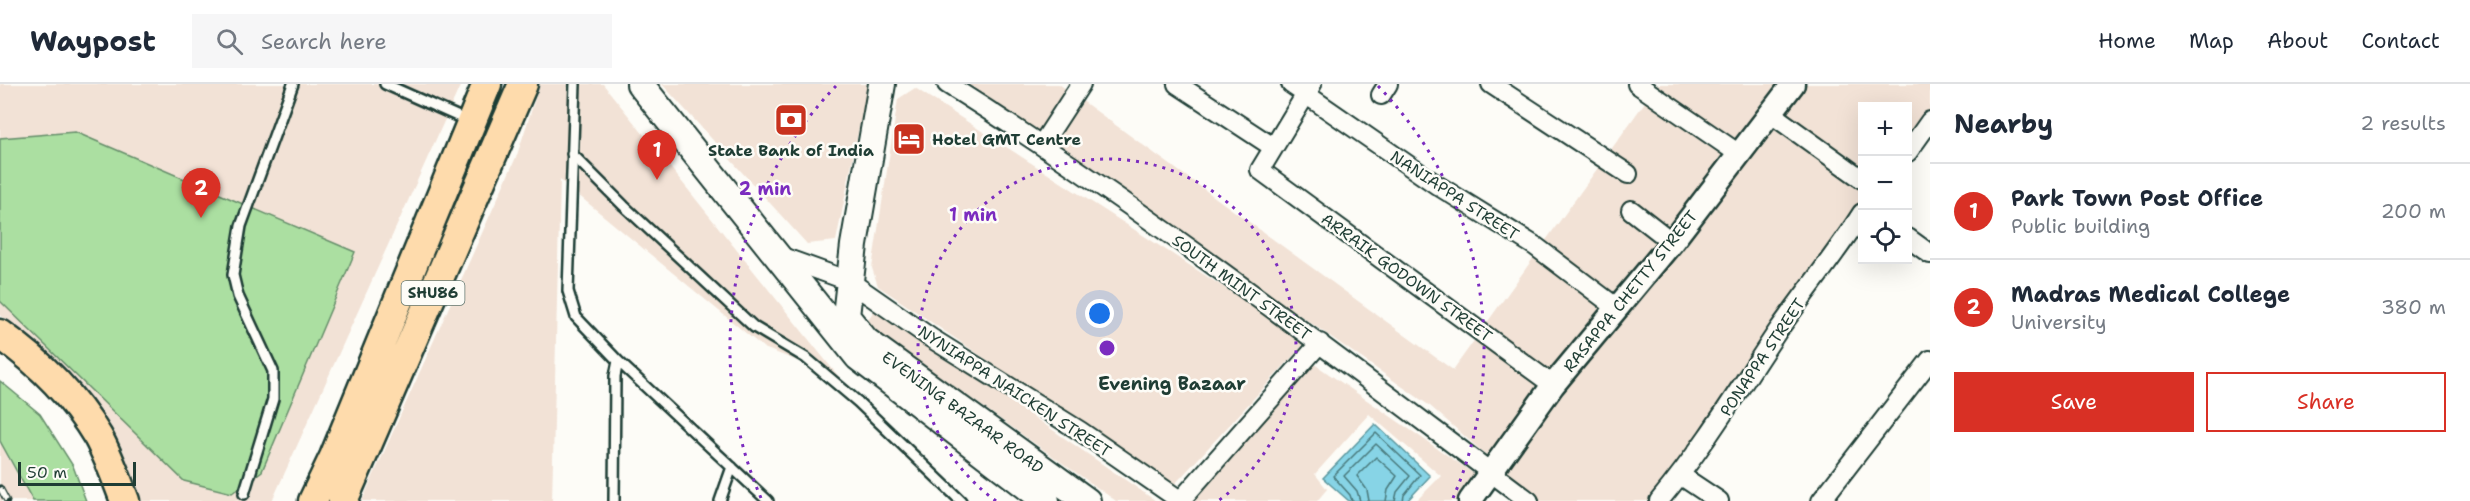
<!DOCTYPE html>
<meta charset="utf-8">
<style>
:root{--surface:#fff;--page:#f6f6f7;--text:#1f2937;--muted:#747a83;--line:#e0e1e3;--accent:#d93025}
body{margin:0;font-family:"Shantell Sans",sans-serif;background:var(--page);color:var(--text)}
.controls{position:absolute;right:18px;top:18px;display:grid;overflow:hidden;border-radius:0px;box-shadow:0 6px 24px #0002}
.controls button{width:54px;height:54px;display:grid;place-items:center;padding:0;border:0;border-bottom:2px solid var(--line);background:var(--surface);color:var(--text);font:30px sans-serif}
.scale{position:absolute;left:18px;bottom:15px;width:118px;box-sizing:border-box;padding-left:6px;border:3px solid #1f3d34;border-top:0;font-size:16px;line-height:21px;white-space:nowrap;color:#1f3d34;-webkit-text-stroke:4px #fdfcf7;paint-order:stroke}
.you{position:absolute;left:1100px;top:230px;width:21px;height:21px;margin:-15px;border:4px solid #fff;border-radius:50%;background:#1a73e8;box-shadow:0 0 0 9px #1a73e833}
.badge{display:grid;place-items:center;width:39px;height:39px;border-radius:50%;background:var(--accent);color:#fff;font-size:20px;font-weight:700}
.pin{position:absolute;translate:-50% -50px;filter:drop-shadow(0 2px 3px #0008)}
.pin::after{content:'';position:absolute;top:32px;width:21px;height:18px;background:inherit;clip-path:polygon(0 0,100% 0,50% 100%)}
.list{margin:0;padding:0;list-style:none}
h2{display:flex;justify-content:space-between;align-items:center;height:78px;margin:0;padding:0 24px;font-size:26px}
h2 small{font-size:20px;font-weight:400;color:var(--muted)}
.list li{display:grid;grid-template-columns:39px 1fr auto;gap:18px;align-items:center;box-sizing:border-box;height:96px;padding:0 24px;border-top:2px solid var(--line)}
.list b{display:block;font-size:22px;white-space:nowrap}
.list p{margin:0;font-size:20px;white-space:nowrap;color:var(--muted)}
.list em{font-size:20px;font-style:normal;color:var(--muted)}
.actions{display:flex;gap:12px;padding:18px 24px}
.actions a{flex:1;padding:14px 0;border:2px solid var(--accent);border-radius:0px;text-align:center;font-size:21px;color:var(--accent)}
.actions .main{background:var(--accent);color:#fff}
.icon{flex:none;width:33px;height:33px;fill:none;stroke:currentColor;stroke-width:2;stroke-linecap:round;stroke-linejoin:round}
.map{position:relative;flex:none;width:1930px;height:417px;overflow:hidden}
header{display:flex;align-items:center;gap:36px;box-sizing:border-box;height:84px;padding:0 30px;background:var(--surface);border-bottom:2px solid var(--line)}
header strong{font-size:28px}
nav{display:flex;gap:33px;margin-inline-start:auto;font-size:21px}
.search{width:420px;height:54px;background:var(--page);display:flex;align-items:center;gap:15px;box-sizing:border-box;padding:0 21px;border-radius:0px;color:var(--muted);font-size:22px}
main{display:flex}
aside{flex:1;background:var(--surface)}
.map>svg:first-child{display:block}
</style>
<header>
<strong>Waypost</strong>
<div class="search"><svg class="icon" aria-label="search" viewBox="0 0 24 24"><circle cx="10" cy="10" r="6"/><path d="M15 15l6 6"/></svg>Search here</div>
<nav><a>Home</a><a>Map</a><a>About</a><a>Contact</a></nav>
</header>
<main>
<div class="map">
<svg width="1930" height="417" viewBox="0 0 1930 417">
<rect width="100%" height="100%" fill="#fdfcf7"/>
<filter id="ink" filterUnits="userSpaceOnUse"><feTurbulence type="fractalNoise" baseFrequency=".0167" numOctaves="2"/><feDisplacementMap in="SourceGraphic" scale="12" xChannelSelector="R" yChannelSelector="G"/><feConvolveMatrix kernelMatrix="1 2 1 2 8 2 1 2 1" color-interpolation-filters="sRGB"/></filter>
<g filter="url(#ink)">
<path fill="#f2e2d6" d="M0,0H461L272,417H140L123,376L97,327L80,302L52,273L0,231Z
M540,0H603L839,293L764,264L560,96L552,417H362L517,71Z
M662,0H868L836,157L807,160Z
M968,0H1059L1453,286L1658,0H1930V35L1908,66V22H1862V128L1654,417H1539L1430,322Z
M915,4L1307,257L1173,402L878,202L872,184L898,15Z
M875,224L1156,417H1116L866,240Z
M1313,279L1486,398L1471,417H1416L1441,392L1369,330L1315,390L1327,405L1317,417H1195L1190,413Z
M0,357L10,377L33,417H0Z"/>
<path fill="#abdfa1" stroke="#658e6a" stroke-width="1.5" d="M75,48L355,168L262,387L232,409L184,397L0,217V54Z
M0,297L40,330L73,382L86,417H33L0,357Z"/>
<path fill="#87d4e6" stroke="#5d989f" stroke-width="1.5" d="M1375,340L1430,392L1407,417H1349L1323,394Z"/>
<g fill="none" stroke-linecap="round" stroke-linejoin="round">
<path stroke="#49797b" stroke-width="1.5" d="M1352,417L1350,411L1333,392L1376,349L1420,391L1404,411L1403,417
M1360,417L1357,407L1344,392L1376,360L1410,392L1397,408L1395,417
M1369,417L1367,406L1357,392L1376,373L1397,392L1388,406L1386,417"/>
<g stroke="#1f3d34" stroke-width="14">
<path id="service" d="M385,0L468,37
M575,0L568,207L576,233L618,277L768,417
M572,70L624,122L754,243L806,274L858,318L961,417
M244,410L273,315V287L238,212L233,191L241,142L293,0
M614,417L615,292L618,277
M720,417L732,383"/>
</g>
<g stroke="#1f3d34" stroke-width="22">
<path id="minor" d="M947,0C1149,127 1338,274 1529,417
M1177,0L1273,63
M1291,0L1437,101L1535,162L1617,224
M1312,0L1260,86L1553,301
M1491,0L1628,90
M1637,0L1739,70
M1381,11L1388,0
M1770,29L1862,95
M1042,60L1081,0
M1908,68L1930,37
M1631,126L1672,158
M1908,154L1930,170
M774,170L849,197L931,254L1080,347L1181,417
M1680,391L1719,417
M1180,417L1320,259
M1659,417C1703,364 1739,305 1777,248C1805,208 1836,170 1862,129
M1821,417L1930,276"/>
</g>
<g stroke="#1f3d34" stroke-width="27">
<path id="tertiary" d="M1470,417L1553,301L1672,158L1793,0"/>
</g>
<g stroke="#1f3d34" stroke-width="30">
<path id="secondary" d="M640,0L858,273L1046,417
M882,0L854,161L846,232L866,257L1087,417"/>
</g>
<g stroke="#1f3d34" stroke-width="33">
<path id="primary" d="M0,250C38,277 74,313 98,353C109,373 117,396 125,417
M313,417L334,373L487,0
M343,417L523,0"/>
</g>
<use href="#service" stroke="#fdfcf7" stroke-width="9"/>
<use href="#minor" stroke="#fdfcf7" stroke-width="18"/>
<use href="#tertiary" stroke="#fdfcf7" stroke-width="22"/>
<use href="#secondary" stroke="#fdfcf7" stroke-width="26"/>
<use href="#primary" stroke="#fedbac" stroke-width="28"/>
<g stroke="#1f3d34" stroke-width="7">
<path id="rail" d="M0,404L7,417"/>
</g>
<use href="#rail" stroke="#fdfcf7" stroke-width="4.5" stroke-dasharray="14" stroke-linecap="butt"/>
</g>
</g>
<g fill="none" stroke="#7b2cbf" stroke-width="3" stroke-dasharray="3 6">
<path d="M996 417A189 189 0 1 1 1218 417"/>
<path d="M761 414A377 377 0 0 1 836 2M1378 2A377 377 0 0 1 1453 414"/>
</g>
<defs>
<g id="bank-square" transform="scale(1.725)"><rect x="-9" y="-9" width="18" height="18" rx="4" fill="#c8321e" stroke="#fdfcf7"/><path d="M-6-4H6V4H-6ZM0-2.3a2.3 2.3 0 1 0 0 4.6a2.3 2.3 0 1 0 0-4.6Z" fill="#fff"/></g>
<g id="hotel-square" transform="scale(1.725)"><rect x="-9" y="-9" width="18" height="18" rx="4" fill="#c8321e" stroke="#fdfcf7"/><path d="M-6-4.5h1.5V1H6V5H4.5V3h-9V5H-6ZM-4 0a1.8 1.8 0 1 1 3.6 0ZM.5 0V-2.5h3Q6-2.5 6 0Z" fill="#fff"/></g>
</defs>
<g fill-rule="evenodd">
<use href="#bank-square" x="791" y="36"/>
<use href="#hotel-square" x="909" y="55"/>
</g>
<g text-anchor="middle" stroke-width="5" stroke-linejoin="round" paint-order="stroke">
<rect fill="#fdfcf7" stroke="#62766e" stroke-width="1.5" x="401.5" y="197" width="63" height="24" rx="4.5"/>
<g font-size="15" font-weight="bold" fill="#1f3d34">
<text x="433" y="214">SHU86</text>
</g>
<g font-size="16" font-weight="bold" fill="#1f3d34" stroke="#fdfcf7" text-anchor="start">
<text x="932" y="61">Hotel GMT Centre</text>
<text x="791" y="72" text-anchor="middle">State Bank of India</text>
</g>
<g font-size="16" fill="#1f3d34" stroke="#fdfcf7">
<text transform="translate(1455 111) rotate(33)" y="6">NANIAPPA STREET</text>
<text transform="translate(1407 193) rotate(36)" y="6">ARRAIK GODOWN STREET</text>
<text transform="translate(1242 203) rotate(36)" y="6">SOUTH MINT STREET</text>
<text transform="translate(1630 207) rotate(-51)" y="6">RASAPPA CHETTY STREET</text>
<text transform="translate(1762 273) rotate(-56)" y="6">PONAPPA STREET</text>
<text transform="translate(1015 307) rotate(33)" y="6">NYNIAPPA NAICKEN STREET</text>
<text transform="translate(963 328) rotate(36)" y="6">EVENING BAZAAR ROAD</text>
</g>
<g font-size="18" font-weight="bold" fill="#1f3d34" stroke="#fdfcf7">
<text x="1172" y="306">Evening Bazaar</text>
</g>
</g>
<circle cx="1107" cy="264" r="9" fill="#7b2cbf" stroke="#fdfcf7" stroke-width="3"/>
<g font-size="18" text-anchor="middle" font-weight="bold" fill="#7b2cbf" stroke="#fdfcf7" stroke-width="5" stroke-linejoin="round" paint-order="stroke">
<text x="765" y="111">2 min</text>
<text x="973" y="137">1 min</text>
</g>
</svg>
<div class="controls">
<button>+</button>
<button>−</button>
<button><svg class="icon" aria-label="locate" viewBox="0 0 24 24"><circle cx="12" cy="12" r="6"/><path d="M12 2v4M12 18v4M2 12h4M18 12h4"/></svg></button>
</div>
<div class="scale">50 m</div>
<div class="you"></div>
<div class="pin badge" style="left:657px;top:96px">1</div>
<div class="pin badge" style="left:201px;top:134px">2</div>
</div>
<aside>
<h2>Nearby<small>2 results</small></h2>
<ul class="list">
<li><span class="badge">1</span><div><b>Park Town Post Office</b><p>Public building</p></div><em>200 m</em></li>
<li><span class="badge">2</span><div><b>Madras Medical College</b><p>University</p></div><em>380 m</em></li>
</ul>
<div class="actions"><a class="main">Save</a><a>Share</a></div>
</aside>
</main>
